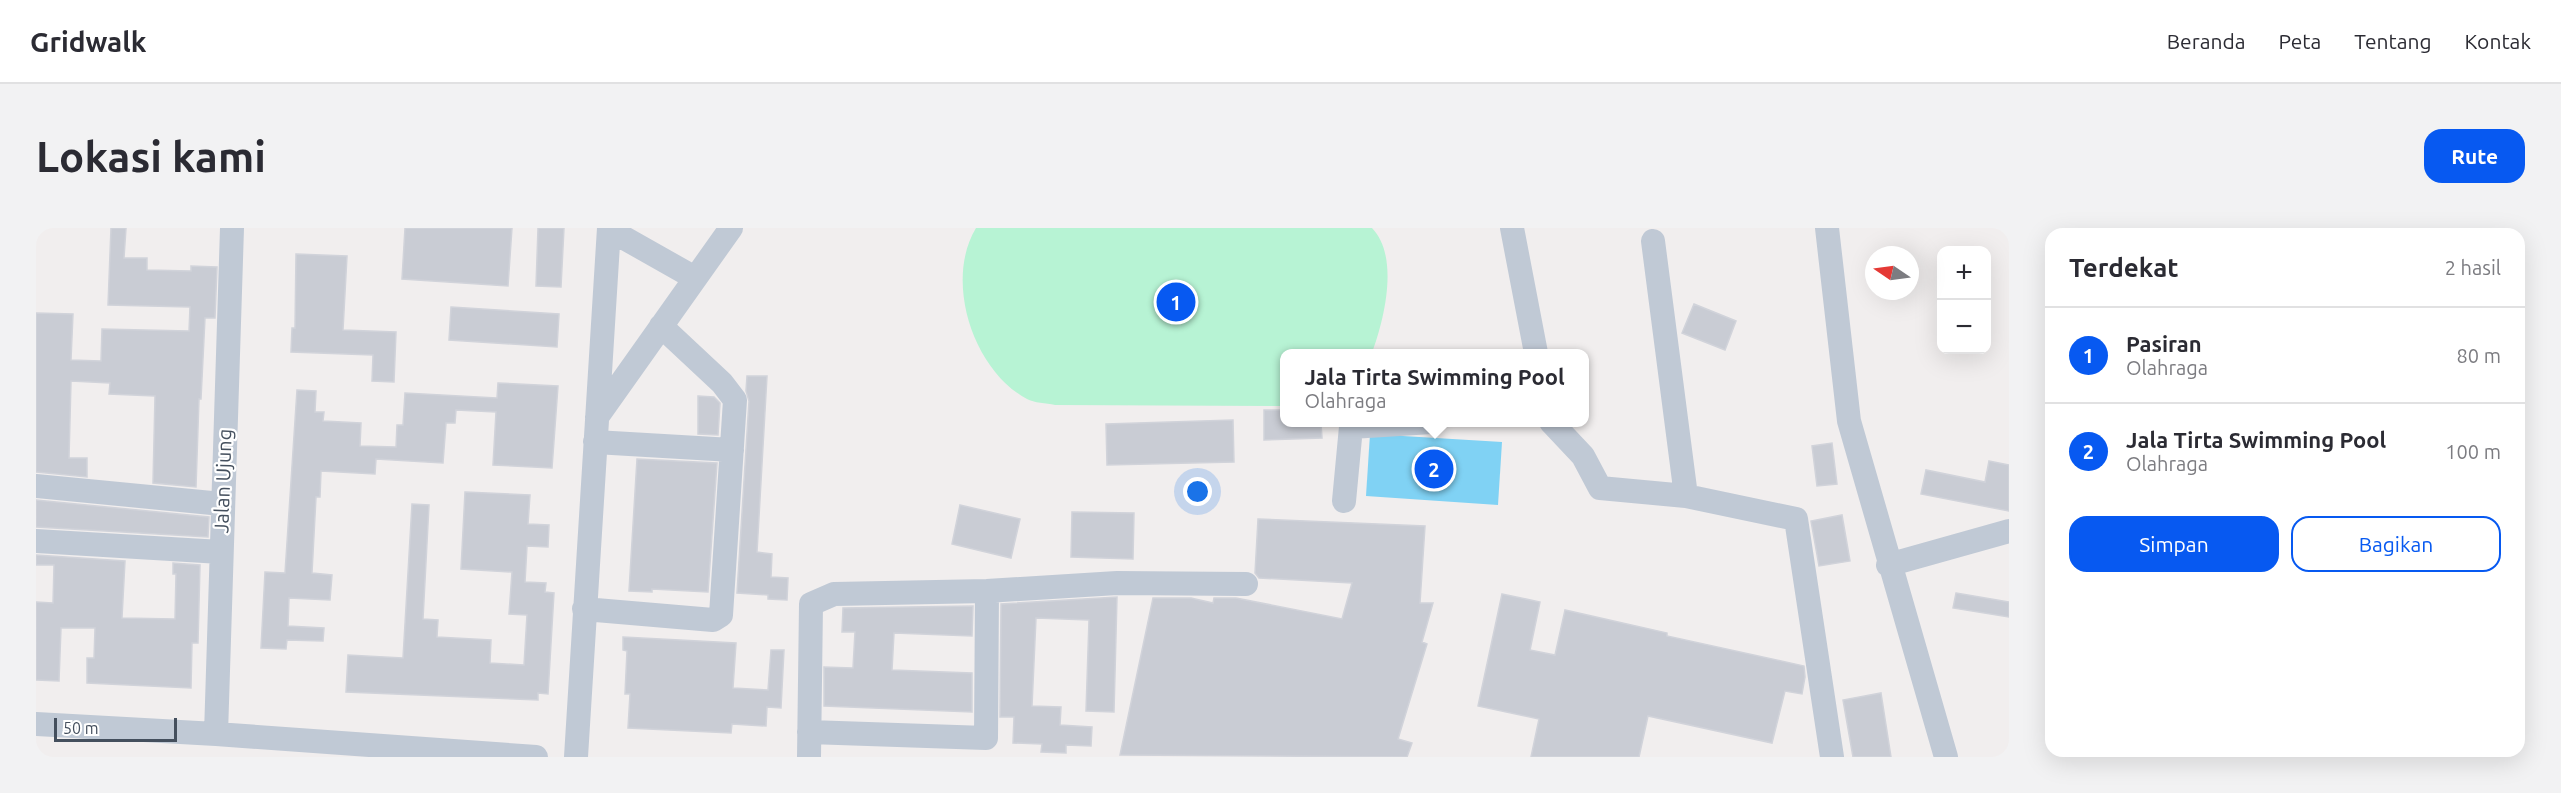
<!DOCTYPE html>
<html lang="id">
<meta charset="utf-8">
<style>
:root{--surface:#fff;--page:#f2f2f3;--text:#2b2b33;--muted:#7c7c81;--line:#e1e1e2;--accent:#0759f1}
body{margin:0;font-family:Ubuntu,sans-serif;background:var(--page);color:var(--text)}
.controls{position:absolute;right:18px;top:18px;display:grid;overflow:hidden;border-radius:12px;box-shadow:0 6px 24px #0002}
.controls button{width:54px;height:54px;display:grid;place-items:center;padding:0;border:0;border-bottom:2px solid var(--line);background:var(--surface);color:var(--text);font:30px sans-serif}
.compass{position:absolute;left:1829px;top:18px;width:54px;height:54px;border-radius:50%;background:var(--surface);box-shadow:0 6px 24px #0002;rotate:283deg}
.scale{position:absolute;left:18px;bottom:15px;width:123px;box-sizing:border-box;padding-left:6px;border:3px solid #444f5d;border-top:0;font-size:16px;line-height:21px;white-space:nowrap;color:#444f5d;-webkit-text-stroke:4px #fff;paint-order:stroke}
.you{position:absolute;left:1162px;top:264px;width:21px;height:21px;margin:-15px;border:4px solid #fff;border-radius:50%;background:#1a73e8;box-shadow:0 0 0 9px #1a73e833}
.badge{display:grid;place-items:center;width:39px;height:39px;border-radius:50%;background:var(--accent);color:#fff;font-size:20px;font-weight:700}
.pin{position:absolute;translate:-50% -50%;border:3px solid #fff;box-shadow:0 2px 6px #0006}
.popup{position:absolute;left:1244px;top:121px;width:309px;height:78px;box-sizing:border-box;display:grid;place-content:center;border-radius:12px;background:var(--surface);filter:drop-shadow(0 2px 4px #0005);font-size:20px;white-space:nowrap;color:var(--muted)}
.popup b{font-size:22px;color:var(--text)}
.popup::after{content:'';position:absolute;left:50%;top:100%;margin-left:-12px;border:12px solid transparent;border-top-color:var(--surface)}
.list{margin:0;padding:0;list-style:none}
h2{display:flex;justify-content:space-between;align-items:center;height:78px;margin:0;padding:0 24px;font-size:26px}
h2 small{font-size:20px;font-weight:400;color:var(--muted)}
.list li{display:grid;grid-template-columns:39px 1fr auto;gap:18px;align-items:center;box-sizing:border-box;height:96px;padding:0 24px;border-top:2px solid var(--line)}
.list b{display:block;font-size:22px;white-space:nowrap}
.list p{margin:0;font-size:20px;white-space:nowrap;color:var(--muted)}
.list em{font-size:20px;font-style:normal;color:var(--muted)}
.actions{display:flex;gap:12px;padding:18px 24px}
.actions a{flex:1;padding:14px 0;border:2px solid var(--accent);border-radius:18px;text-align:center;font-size:21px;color:var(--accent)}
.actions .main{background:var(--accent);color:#fff}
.map{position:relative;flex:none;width:1973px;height:529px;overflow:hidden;border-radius:18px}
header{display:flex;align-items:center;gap:36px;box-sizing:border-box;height:84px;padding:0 30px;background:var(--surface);border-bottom:2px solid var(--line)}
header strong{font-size:28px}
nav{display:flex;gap:33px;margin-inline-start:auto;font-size:21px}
.intro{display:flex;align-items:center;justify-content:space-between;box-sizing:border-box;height:144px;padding:0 36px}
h1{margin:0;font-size:42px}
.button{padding:15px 27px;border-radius:18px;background:var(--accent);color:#fff;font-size:21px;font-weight:700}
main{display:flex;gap:36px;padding:0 36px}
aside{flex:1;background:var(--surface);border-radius:18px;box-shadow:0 6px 24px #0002}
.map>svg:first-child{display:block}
</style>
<header>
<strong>Gridwalk</strong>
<nav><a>Beranda</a><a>Peta</a><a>Tentang</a><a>Kontak</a></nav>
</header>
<div class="intro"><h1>Lokasi kami</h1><a class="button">Rute</a></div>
<main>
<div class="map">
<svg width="1973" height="529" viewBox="0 0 1973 529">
<rect width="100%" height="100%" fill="#f1eeee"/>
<path fill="#b7f3d4" d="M940,0H1336C1364,29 1348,92 1336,125H1248V178L1019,177C1010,175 998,175 991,171C937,142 908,53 940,0Z"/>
<path fill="#80d2f4" d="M1334,206L1466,214L1462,277L1330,268Z"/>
<path fill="#c9ccd4" stroke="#d1d3da" stroke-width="1.5" d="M75,0H90L88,30H111V42L155,43V38L181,39L179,90H169L165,171H163L160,259L117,255L119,168L73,166L74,155L35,153L33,230H51V249L0,244V85L37,86L35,132L65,133L66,101L153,103L154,79L72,77Z
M369,0H476L472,58L366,51Z
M502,0H528L525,59L500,58Z
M260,26L311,28L307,102L360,104L358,154L336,153L337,127L255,124L256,100H259Z
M1658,76L1700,93L1689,122L1646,105Z
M415,79L523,86L521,119L413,112Z
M711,148H731L721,324L736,326L735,349L752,350L751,372L732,371V367L701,365L713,173L710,163Z
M462,155L522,158L516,240L457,237L460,184L420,182L419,195H410L407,235L340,231L339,246L285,243L284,269H280L276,345L296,347L294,372L253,370L252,398L288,400L287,413L251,412L250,421L225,420L229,344L249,345L261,162L280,163L279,184H288L287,193L325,195L324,218L360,219L361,197H367L369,165L461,170Z
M662,168L678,169L684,175L682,207L662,206Z
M1228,182H1248V195H1285L1286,210L1228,212Z
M1197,192L1198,234L1071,237L1070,196Z
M1796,215L1801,256L1781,258L1776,218Z
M601,231L681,235L672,364L616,361V364L593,363Z
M1953,233L1973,237V283L1885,266L1890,242L1949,254Z
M429,264L494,267L492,296L513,297L512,319L491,318L489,354L510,355L509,364L518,365L512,466L502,465V472L310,464L312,427L367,430L376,276L393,277L387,391L402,392L401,409L455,412L454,435L488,437L491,387L473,386L476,344L425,341Z
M0,272L173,289L172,309L0,299Z
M924,277L984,291L975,330L916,316Z
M1036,284L1098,285L1097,331L1035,329Z
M1806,287L1814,333L1783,338L1775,293Z
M1222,291L1389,298L1384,375H1397L1386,414L1391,416L1362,511L1376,515L1371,529L1084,527L1117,370H1155L1177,375L1178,370H1200L1306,391L1316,355L1223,350L1219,345Z
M0,327L89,333L86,390L139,391L140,346H137V335L164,337L162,415H156L155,460L51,455V430H58L59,400H25L23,453L0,452V374L17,375L18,337H0Z
M1920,365L1973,374V389L1917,380Z
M1466,366L1504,374L1494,422L1519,427L1529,382L1631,405V408L1768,438L1769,449L1766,466L1749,463L1736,515L1612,488L1603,529H1495L1503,491L1442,478Z
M1081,369L1078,484L1050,483L1053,392L1000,390L996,478L1025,479L1024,497L1056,499L1055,518L1030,517V525L1005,524L1006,516L977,515L978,489H964L965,376Z
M937,378L936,408L858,405L856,442L936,445V484L788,478V439L817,440L819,404H806L807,380Z
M587,409L700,415L697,460L732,462L735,422H748L745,480L731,479L730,498L696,496L695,505L592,500L594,466H589L591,423L587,422Z
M1845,465L1855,529H1817L1807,472Z"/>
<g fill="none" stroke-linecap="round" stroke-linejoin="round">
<path stroke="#c0c9d5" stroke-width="24" d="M1476,0L1500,125
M1791,0L1813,193L1910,529
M574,2L659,50
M1617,13L1650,268
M561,189L695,0
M1515,194L1547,228L1564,260L1650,268L1760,291L1796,529
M559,214L696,222
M0,258L186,276
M1308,273L1315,199L1396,194
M0,313L185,324
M1852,337L1973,303
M548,381L677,392L685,387L699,172L686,155L625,98
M0,496L180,506L500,529
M773,504L950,510L951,363
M180,506L196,0
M540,529L573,0
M773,529L775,376L798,366L951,363L1081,355L1210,356"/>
</g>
<g text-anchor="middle" stroke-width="4.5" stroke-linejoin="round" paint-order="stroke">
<g font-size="20" fill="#444f5d" stroke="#fff">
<text transform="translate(187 253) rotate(-88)" y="7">Jalan Ujung</text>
</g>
</g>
</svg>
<div class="controls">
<button>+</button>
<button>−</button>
</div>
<svg class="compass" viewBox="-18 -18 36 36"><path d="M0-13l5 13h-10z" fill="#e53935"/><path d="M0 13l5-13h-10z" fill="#7c7c81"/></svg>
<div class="scale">50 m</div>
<div class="you"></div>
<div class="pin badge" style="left:1140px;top:74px">1</div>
<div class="pin badge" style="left:1398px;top:241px">2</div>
<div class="popup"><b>Jala Tirta Swimming Pool</b>Olahraga</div>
</div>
<aside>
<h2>Terdekat<small>2 hasil</small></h2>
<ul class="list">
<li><span class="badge">1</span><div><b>Pasiran</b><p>Olahraga</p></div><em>80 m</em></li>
<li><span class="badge">2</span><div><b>Jala Tirta Swimming Pool</b><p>Olahraga</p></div><em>100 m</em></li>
</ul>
<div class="actions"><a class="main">Simpan</a><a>Bagikan</a></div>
</aside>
</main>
